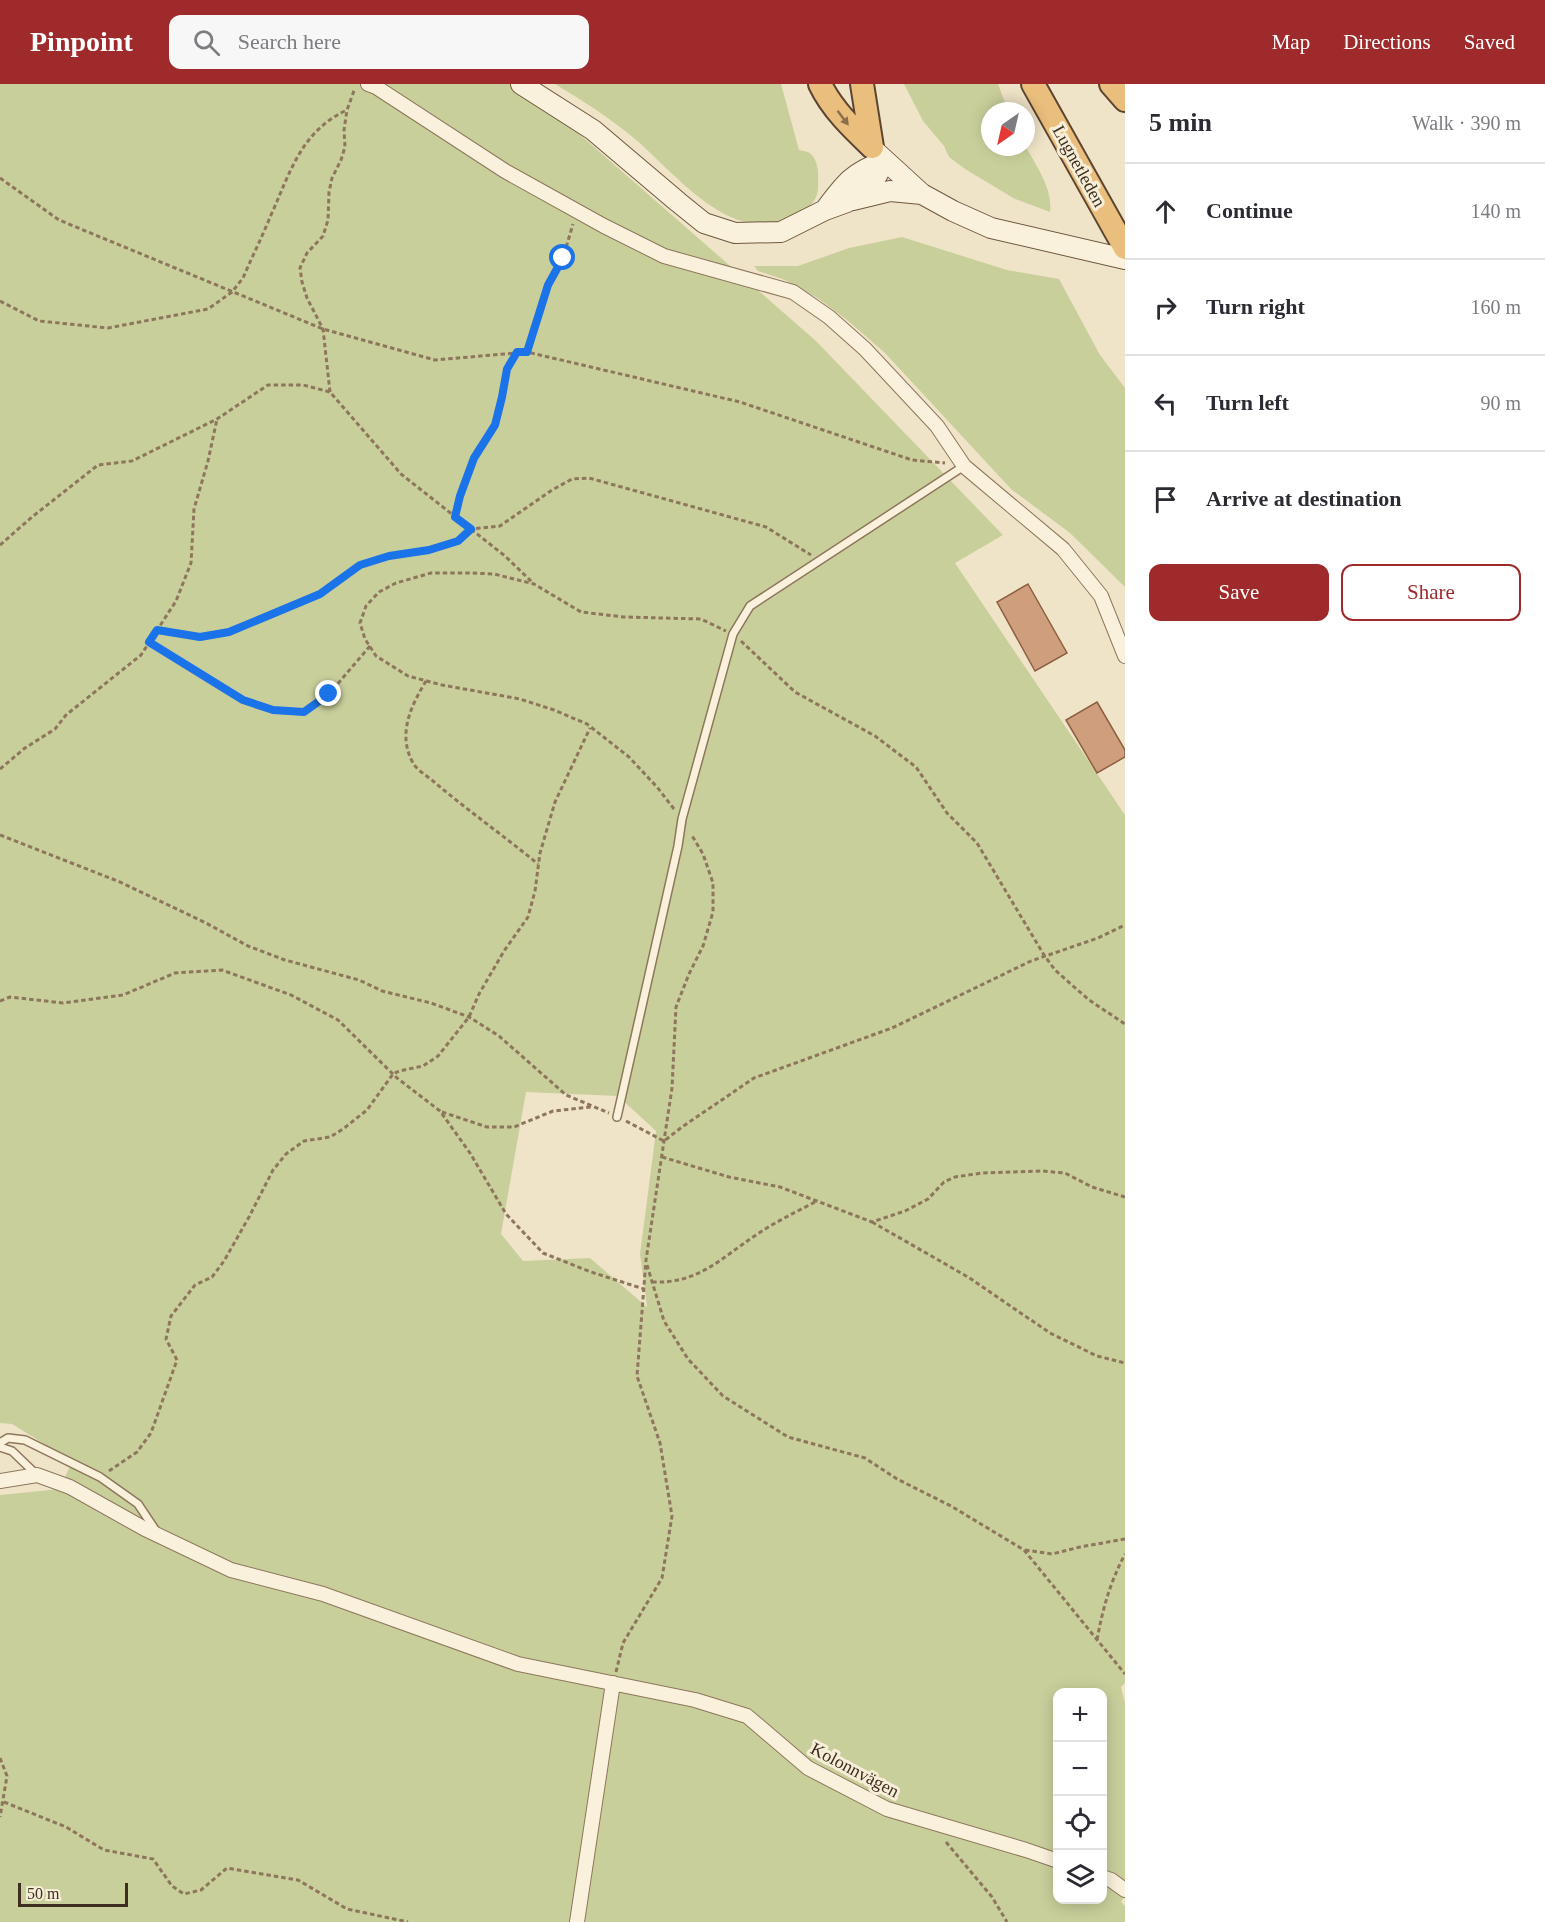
<!DOCTYPE html>
<meta charset="utf-8">
<style>
:root{--surface:#fff;--page:#f7f7f7;--text:#2b2b33;--muted:#7c7c81;--line:#e1e1e2;--accent:#9e2a2b}
body{margin:0;font-family:"Times New Roman",serif;background:var(--page);color:var(--text)}
.controls{position:absolute;right:18px;bottom:18px;display:grid;overflow:hidden;border-radius:12px;box-shadow:0 3px 15px #0003}
.controls button{width:54px;height:54px;display:grid;place-items:center;padding:0;border:0;border-bottom:2px solid var(--line);background:var(--surface);color:var(--text);font:30px sans-serif}
.compass{position:absolute;left:981px;top:18px;width:54px;height:54px;border-radius:50%;background:var(--surface);box-shadow:0 3px 15px #0003;rotate:214deg}
.scale{position:absolute;left:18px;bottom:15px;width:110px;box-sizing:border-box;padding-left:6px;border:3px solid #3d2e20;border-top:0;font-size:16px;line-height:21px;white-space:nowrap;color:#3d2e20;-webkit-text-stroke:4px #f7eed8;paint-order:stroke}
.stop{position:absolute;width:18px;height:18px;margin:-14px;border:4px solid #1a73e8;border-radius:50%;background:#fff}
.stop.end{background:#1a73e8;border-color:#fff;box-shadow:0 2px 6px #0008}
.list{margin:0;padding:0;list-style:none}
h2{display:flex;justify-content:space-between;align-items:center;height:78px;margin:0;padding:0 24px;font-size:26px}
h2 small{font-size:20px;font-weight:400;color:var(--muted)}
.list li{display:grid;grid-template-columns:39px 1fr auto;gap:18px;align-items:center;box-sizing:border-box;height:96px;padding:0 24px;border-top:2px solid var(--line)}
.list b{display:block;font-size:22px;white-space:nowrap}
.list em{font-size:20px;font-style:normal;color:var(--muted)}
.actions{display:flex;gap:12px;padding:18px 24px}
.actions a{flex:1;padding:14px 0;border:2px solid var(--accent);border-radius:12px;text-align:center;font-size:21px;color:var(--accent)}
.actions .main{background:var(--accent);color:#fff}
.icon{flex:none;width:33px;height:33px;fill:none;stroke:currentColor;stroke-width:2;stroke-linecap:round;stroke-linejoin:round}
.map{position:relative;flex:none;width:1125px;height:1838px;overflow:hidden}
header{display:flex;align-items:center;gap:36px;box-sizing:border-box;height:84px;padding:0 30px;background:var(--accent);color:#fff}
header strong{font-size:28px}
nav{display:flex;gap:33px;margin-inline-start:auto;font-size:21px}
.search{width:420px;height:54px;background:var(--page);display:flex;align-items:center;gap:15px;box-sizing:border-box;padding:0 21px;border-radius:12px;color:var(--muted);font-size:22px}
main{display:flex}
aside{flex:1;background:var(--surface)}
.map>svg:first-child{display:block}
</style>
<header>
<strong>Pinpoint</strong>
<div class="search"><svg class="icon" aria-label="search" viewBox="0 0 24 24"><circle cx="10" cy="10" r="6"/><path d="M15 15l6 6"/></svg>Search here</div>
<nav><a>Map</a><a>Directions</a><a>Saved</a></nav>
</header>
<main>
<div class="map">
<svg width="1125" height="1838" viewBox="0 0 1125 1838">
<rect width="100%" height="100%" fill="#f0e4c8"/>
<path fill="#c9cf9b" fill-rule="evenodd" d="M0,0H522L816,257L1003,451L955,479L1125,731V1599L1121,1603L1125,1619V1811L1121,1818L1125,1822V1838H0V1411L60,1405L72,1377L12,1340L0,1339ZM526,1008L618,1012L656,1047L640,1170L647,1223L590,1174L523,1177L501,1150ZM1058,1608H1102V1816H1058Z
M555,0H781L799,66C804,67 807,67 811,70C820,79 818,94 818,105C817,118 806,127 796,132C734,166 677,91 635,55C610,34 583,17 555,0Z
M904,0H998L1008,27H990V63H1026C1037,83 1053,105 1050,128L1015,115L965,85L949,73L944,62L923,37Z
M902,153L1007,186L1059,195L1100,271L1125,304V503L1070,449L1011,405L885,269L847,236L819,215L785,196L758,187L754,182H798L849,164Z"/>
<path fill="#cf9f7d" stroke="#8d5f41" stroke-width="1.5" d="M1028,500L1067,569L1035,587L997,518Z
M1097,618L1125,666V673L1097,689L1066,636Z"/>
<g fill="none" stroke-linecap="round" stroke-linejoin="round">
<g stroke="#8d765c" stroke-width="10">
<path id="service" d="M617,1033L678,762L682,735L733,550L750,522L964,382
M0,1359L8,1354L25,1356L100,1393L138,1420L156,1447
M0,1363L12,1367L37,1391"/>
</g>
<g stroke="#8d765c" stroke-width="16">
<path id="minor" d="M368,0L376,3L505,87L604,142L664,172L793,208L829,233L865,265L937,342L964,382L1063,465L1101,512L1125,572
M0,1397L37,1391L70,1403L145,1445L231,1486L323,1510L518,1580L695,1616L747,1632L808,1684L887,1725L1026,1766L1058,1777
M1102,1793L1111,1796L1125,1806
M577,1838L613,1599"/>
</g>
<g stroke="#6f573f" stroke-width="22">
<path id="secondary" d="M521,0L593,46L678,118L704,139L735,149L781,148L825,126L847,118L875,95L885,77
M876,68L922,110L953,127L991,144L1125,175
M853,116L890,107L922,110
M825,126C845,99 853,88 885,77"/>
</g>
<g stroke="#5b4430" stroke-width="26">
<path id="trunk" d="M820,0C832,25 852,44 872,63
M862,0L872,63
M1033,0L1125,164
M1111,0L1125,16"/>
</g>
<path stroke="#8d765c" stroke-width="3" stroke-dasharray="4.5 3" stroke-linecap="butt" d="M0,94L59,136L323,245L435,276L527,268L740,318L912,376L945,379
M0,217L39,237L108,244L208,225L232,208L243,194C252,173 262,153 271,131C290,89 301,47 347,26
M527,268L548,202L563,174L573,140
M330,308L323,245L307,214L302,198L300,184L307,169L323,152L328,136L329,108L332,94L341,76L345,63L344,46L347,26L355,4
M455,433L460,412L474,374L495,341L502,313L507,284L517,268
M0,461L32,433L98,381L132,377L217,335L268,301H303L330,308L401,390L505,472L532,498
M157,546L200,553L229,548L320,510L360,481L389,472L429,466L458,457L471,445L500,442L552,406L572,395L589,394L766,443L811,471
M741,557L795,608L875,652L916,683L947,729L977,759L1044,871L1055,886L1089,916L1125,940
M149,558L243,616L273,626L304,628L329,610L370,562
M426,597C411,622 397,650 413,679C417,686 427,692 433,697C467,726 504,752 538,780
M0,685L25,664L55,645L66,631L141,571L176,517L191,479L194,425L208,377L217,335
M674,725L657,703L629,673L587,640L554,626L520,615L442,601L408,592L376,572L365,555L360,539L366,522L379,508L396,499L431,489H470L494,490L534,500L581,528L624,533L701,535L726,547
M0,751L120,798L206,839L248,862L285,876L359,896L382,907L431,919L469,933L499,952L566,1011L609,1029
M0,917L10,913L63,919L123,911L175,889L222,886L291,911L338,936L397,994L440,1027L470,1069L506,1130L543,1169L591,1188L644,1205
M442,1028L487,1043H514L553,1027L591,1023
M626,1037L664,1057L682,1043L754,994L892,944L1031,877L1098,854L1125,841
M662,1073L729,1093L780,1103L872,1138L905,1127L928,1115L944,1098L955,1093L982,1089L1042,1087L1065,1089L1092,1103L1125,1113
M872,1138L968,1193L1050,1249L1097,1272L1125,1279
M647,1181L664,1237L688,1275L723,1312L788,1353L865,1374L897,1395L951,1422L1024,1466L1125,1590
M652,1198C698,1200 720,1175 756,1151C775,1138 796,1128 817,1117
M109,1387L137,1368L151,1349L177,1276L166,1255L171,1232L195,1201L212,1193L224,1177L249,1133L273,1086L286,1070L304,1057L330,1053L343,1045L367,1026L393,990L399,987L423,982L438,972L469,933L479,910L504,867L528,833L535,807L540,769L555,718L590,644
M1025,1466L1052,1470L1080,1463L1125,1455
M1097,1556C1103,1523 1110,1499 1125,1470
M616,1588L623,1559L662,1494L672,1432L660,1359L637,1292L646,1176L672,1004L676,923L689,890L703,862L713,828V799L703,770L691,750
M0,1674L7,1692L0,1733
M4,1718L66,1743L104,1766L153,1775L172,1802L184,1810L201,1806L227,1784L298,1796L347,1825L408,1838
M946,1758L992,1813L1007,1838"/>
<use href="#service" stroke="#faf1dc" stroke-width="7"/>
<use href="#minor" stroke="#faf1dc" stroke-width="14"/>
<use href="#secondary" stroke="#faf1dc" stroke-width="20"/>
<use href="#trunk" stroke="#eabe7c" stroke-width="22"/>
</g>
<defs><path id="oneway-solid" d="M-6-.8H1V-3.2L6.5 0L1 3.2V.8H-6Z" transform="scale(1.5)"/></defs>
<use fill="#8b6f49" href="#oneway-solid" transform="translate(843 34) rotate(53)"/>
<g fill="none" stroke-linecap="round" stroke-linejoin="round">
<path stroke="#1a73e8" stroke-width="8" d="M329,610L304,628L273,626L243,616L149,558L157,546L200,553L229,548L320,510L360,481L389,472L429,466L458,457L471,445L455,433L460,412L474,374L495,341L502,313L507,285L517,268H527L548,201L563,174"/>
</g>
<g text-anchor="middle" stroke-width="6" stroke-linejoin="round" paint-order="stroke">
<g font-size="18" fill="#3d2e20" stroke="#f7eed8">
<text transform="translate(1079 82) rotate(61)" y="6">Lugnetleden</text>
<text transform="translate(855 1686) rotate(28)" y="6">Kolonnvägen</text>
</g>
</g>
</svg>
<div class="controls">
<button>+</button>
<button>−</button>
<button><svg class="icon" aria-label="locate" viewBox="0 0 24 24"><circle cx="12" cy="12" r="6"/><path d="M12 2v4M12 18v4M2 12h4M18 12h4"/></svg></button>
<button><svg class="icon" aria-label="layers" viewBox="0 0 24 24"><path d="M12 4l9 5-9 5-9-5zM3 14l9 5 9-5"/></svg></button>
</div>
<svg class="compass" viewBox="-18 -18 36 36"><path d="M0-13l5 13h-10z" fill="#e53935"/><path d="M0 13l5-13h-10z" fill="#7c7c81"/></svg>
<div class="scale">50 m</div>
<div class="stop" style="left:563px;top:174px"></div>
<div class="stop end" style="left:329px;top:610px"></div>
</div>
<aside>
<h2>5 min<small>Walk · 390 m</small></h2>
<ul class="list">
<li><svg class="icon" aria-label="ahead" viewBox="0 0 24 24"><path d="M12 20V5M6 11l6-6 6 6"/></svg><div><b>Continue</b></div><em>140 m</em></li>
<li><svg class="icon" aria-label="right" viewBox="0 0 24 24"><path d="M7 20v-9h11M14 6l5 5-5 5"/></svg><div><b>Turn right</b></div><em>160 m</em></li>
<li><svg class="icon" aria-label="left" viewBox="0 0 24 24"><path d="M17 20v-9H6M10 6l-5 5 5 5"/></svg><div><b>Turn left</b></div><em>90 m</em></li>
<li><svg class="icon" aria-label="arrive" viewBox="0 0 24 24"><path d="M6 21V4h12l-3 4 3 4H6"/></svg><div><b>Arrive at destination</b></div></li>
</ul>
<div class="actions"><a class="main">Save</a><a>Share</a></div>
</aside>
</main>
